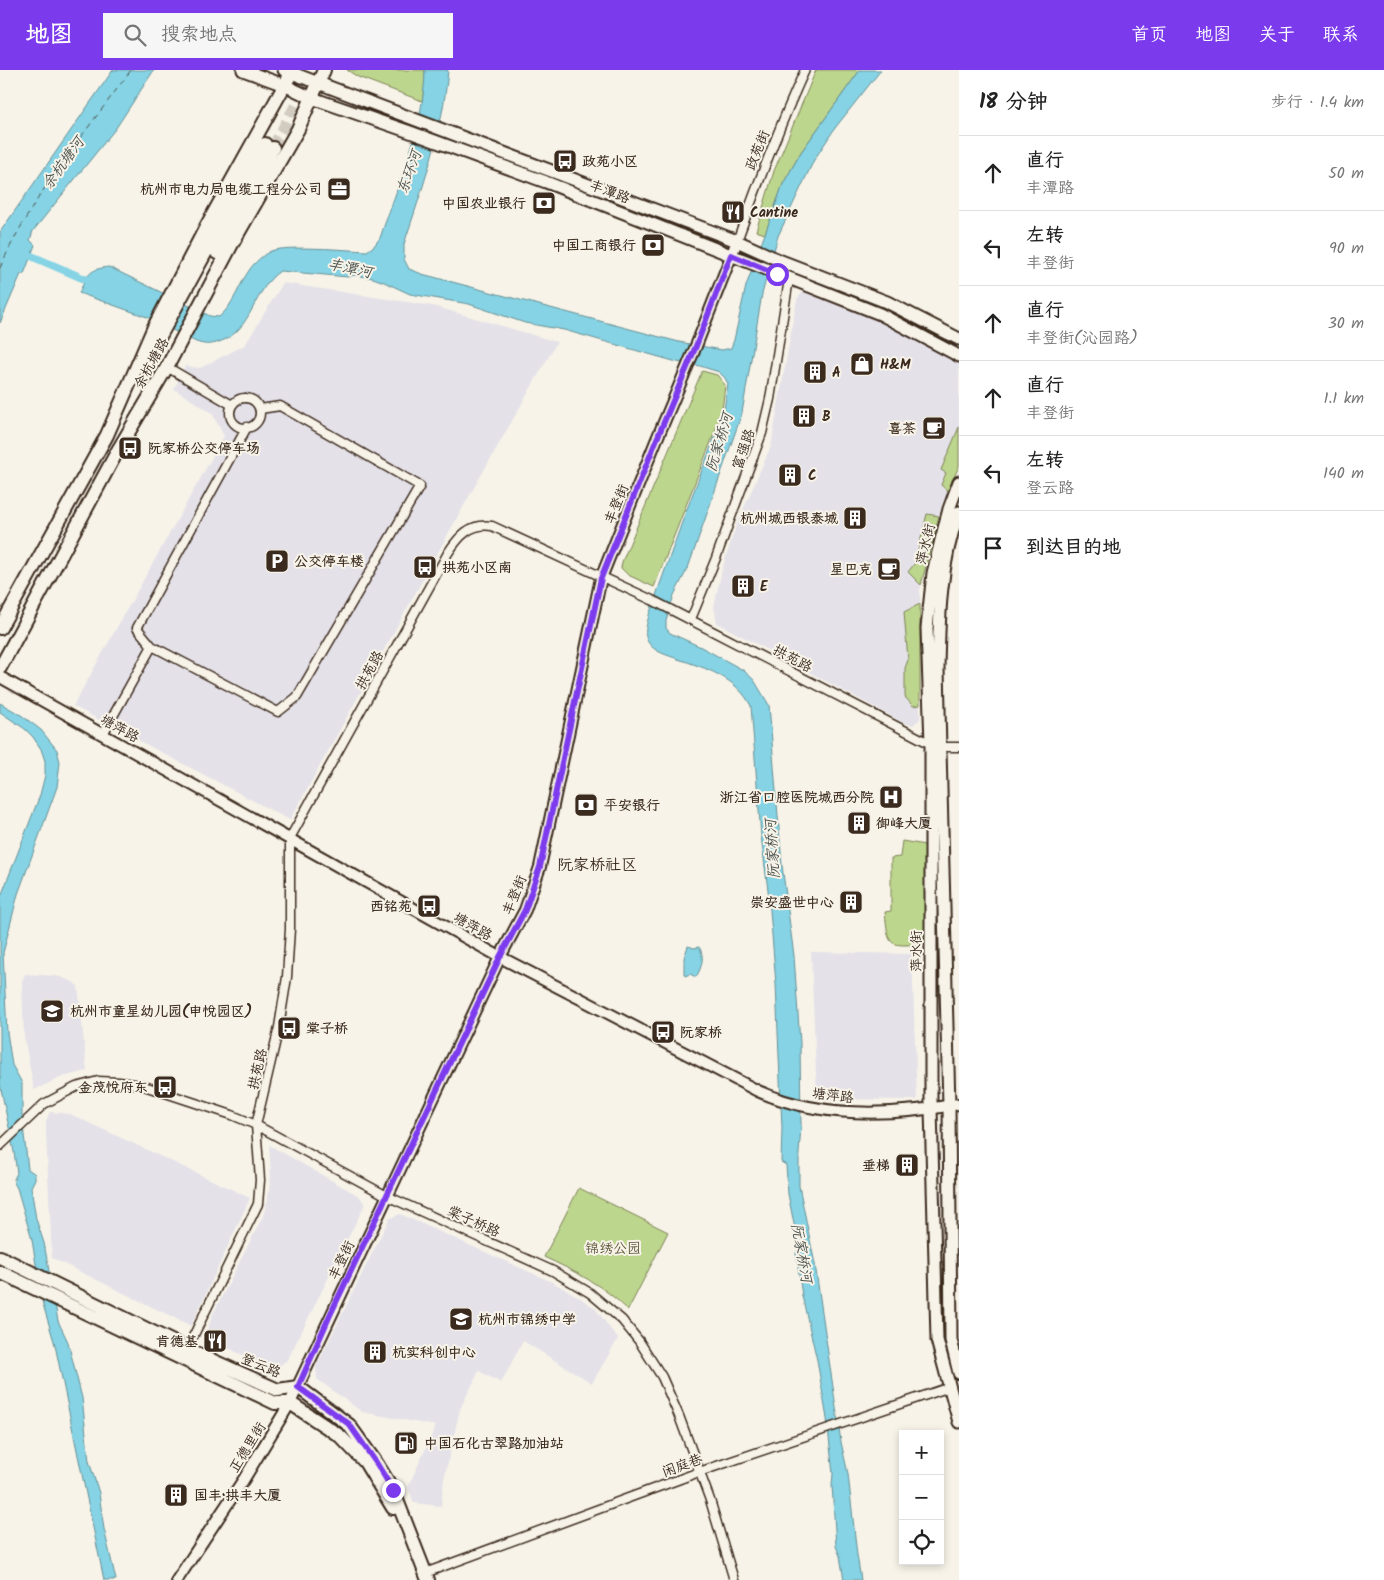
<!DOCTYPE html>
<html lang="zh">
<meta charset="utf-8">
<style>
:root{--surface:#fff;--page:#f6f6f6;--text:#222;--muted:#767676;--line:#e0e0e0;--accent:#7c3aed}
body{margin:0;font-family:Kalam,"LXGW WenKai TC",sans-serif;background:var(--page);color:var(--text)}
.controls{position:absolute;right:15px;bottom:15px;display:grid;overflow:hidden;border-radius:0px;box-shadow:0 2px 8px #0003}
.controls button{width:45px;height:45px;display:grid;place-items:center;padding:0;border:0;border-bottom:1px solid var(--line);background:var(--surface);color:var(--text);font:25px sans-serif}
.stop{position:absolute;width:15px;height:15px;margin:-11px;border:4px solid #7c3aed;border-radius:50%;background:#fff}
.stop.end{background:#7c3aed;border-color:#fff;box-shadow:0 1px 5px #0008}
.list{margin:0;padding:0;list-style:none}
h2{display:flex;justify-content:space-between;align-items:center;height:65px;margin:0;padding:0 20px;font-size:21px}
h2 small{font-size:16px;font-weight:400;color:var(--muted)}
.list li{display:grid;grid-template-columns:32px 1fr auto;gap:15px;align-items:center;box-sizing:border-box;height:75px;padding:0 20px;border-top:1px solid var(--line)}
.list b{display:block;font-size:19px;white-space:nowrap}
.list p{margin:0;font-size:16px;white-space:nowrap;color:var(--muted)}
.list em{font-size:16px;font-style:normal;color:var(--muted)}
.icon{flex:none;width:28px;height:28px;fill:none;stroke:currentColor;stroke-width:2;stroke-linecap:round;stroke-linejoin:round}
.map{position:relative;flex:none;width:959px;height:1510px;overflow:hidden}
header{display:flex;align-items:center;gap:30px;box-sizing:border-box;height:70px;padding:0 25px;background:var(--accent);color:#fff}
header strong{font-size:24px}
nav{display:flex;gap:28px;margin-inline-start:auto;font-size:18px}
.search{width:350px;height:45px;background:var(--page);display:flex;align-items:center;gap:12px;box-sizing:border-box;padding:0 18px;border-radius:0px;color:var(--muted);font-size:19px}
main{display:flex}
aside{flex:1;background:var(--surface)}
.map>svg:first-child{display:block}
</style>
<header>
<strong>地图</strong>
<div class="search"><svg class="icon" aria-label="search" viewBox="0 0 24 24"><circle cx="10" cy="10" r="6"/><path d="M15 15l6 6"/></svg>搜索地点</div>
<nav><a>首页</a><a>地图</a><a>关于</a><a>联系</a></nav>
</header>
<main>
<div class="map">
<svg width="959" height="1510" viewBox="0 0 959 1510">
<rect width="100%" height="100%" fill="#f7f3e8"/>
<filter id="ink" filterUnits="userSpaceOnUse"><feTurbulence type="fractalNoise" baseFrequency=".02" numOctaves="2"/><feDisplacementMap in="SourceGraphic" scale="10" xChannelSelector="R" yChannelSelector="G"/><feConvolveMatrix kernelMatrix="1 2 1 2 8 2 1 2 1" color-interpolation-filters="sRGB"/></filter>
<g filter="url(#ink)">
<path fill="#e4e1e9" d="M283,213L433,236L557,272L463,437L290,750L73,636L224,366L212,343L174,319L185,296L200,298L245,275Z
M806,218L875,248L959,292V396L942,435L920,520V649L913,655L904,653L717,553L714,537L722,499L736,456L771,376L797,229Z
M811,882L912,884L917,1030L817,1029Z
M25,904L57,906L71,911L78,916L87,1001L62,1007L34,1020L24,966L22,911Z
M50,1042L70,1044L250,1128L191,1256L52,1188L46,1064V1051Z
M269,1075L359,1126L365,1134L288,1289L276,1299L265,1296L210,1269L208,1258L212,1246L263,1146L268,1129L271,1105Z
M400,1144L552,1212L574,1224L595,1238L618,1269L592,1313L523,1271L501,1313L479,1301L460,1339L444,1409L441,1436L414,1433L408,1417L436,1356L362,1342L317,1309L316,1297L389,1149Z"/>
<path fill="#bdd68d" stroke="#7c8056" d="M347,0H425V15L422,31L358,7Z
M816,0H860L801,82L783,114L765,164L756,161L774,101Z
M702,301L717,305L725,315L723,333L716,359L654,517L628,505L621,498L622,492Z
M959,357V396L948,421L941,415L946,403L941,400Z
M927,444L939,446L921,515L908,502L915,493Z
M920,534V635L913,636L905,627V598L908,590L904,542Z
M902,771L925,775V866L921,874C886,877 889,875 885,842L891,841V788L900,787Z
M579,1118L668,1162L628,1240C603,1215 576,1202 544,1187Z"/>
<path fill="#85d3e4" stroke="#678f95" d="M113,0H154L116,58L33,161L30,170L35,175L24,204H21L0,253V162Z
M425,0H448C443,60 423,117 404,174V189L409,199L422,204L679,272L722,280L731,278L734,270L746,216L783,114L801,82L860,0H881L835,58L814,90L778,166L762,224L742,343L688,498L674,525L666,551V558L670,563L701,577L743,600L754,610L769,635L782,795L794,886L800,973L801,1057L799,1083V1116L815,1194L841,1372L848,1404L857,1485L861,1510H844L840,1486L836,1476L832,1415L833,1404L827,1349L817,1290L802,1226L796,1183L799,1179L788,1124L786,1095L781,1092L782,1058L776,914L769,828L761,766L751,636C737,608 706,598 678,589C667,585 654,582 648,572C643,564 647,554 649,545L685,444L723,346L728,314L725,308L719,302L700,296L677,292L564,260L525,253L469,234L410,224L384,212L373,208L354,205L348,207L280,201C253,219 253,261 219,272C211,275 205,275 196,272L147,247L79,223C87,206 88,199 109,197L210,246L219,247C234,235 239,214 250,199C255,192 263,185 271,181C286,175 347,180 367,181L374,176L380,168C398,114 424,58 425,0Z
M0,633L21,645L41,660L57,680L60,692L57,717L18,824L3,883L7,962L12,995L22,1013V1047L28,1099L35,1104V1109L31,1117L36,1149L44,1173L58,1251L68,1272L82,1328L89,1391L99,1423L104,1459L116,1510H104L55,1275L42,1231L32,1170L17,1118L14,1113V1109L17,1103L14,1082L0,1014V829L40,725L45,705V691L41,679L33,667L25,659L0,642Z
M688,876L694,878L699,877C705,885 702,898 696,907L690,904L685,906L684,904V888Z"/>
<g fill="none" stroke-linecap="round" stroke-linejoin="round">
<path stroke="#85d3e4" stroke-width="8" d="M22,182L94,213"/>
<path stroke="#4e5450" stroke-width="1" stroke-dasharray="6 5" stroke-linecap="butt" d="M0,198C31,127 85,63 131,0"/>
<path stroke="#d1cbc0" stroke-width="12" stroke-dasharray="12 6" stroke-linecap="butt" d="M273,78L315,0"/>
<g stroke="#3b2a1e" stroke-width="11">
<path id="minor" d="M737,171C758,113 779,56 805,0
M167,297L232,335
M230 343a15 15 0 1 1 30 0a15 15 0 1 1-30 0Z
M247,357L137,558L152,576L278,642L297,627L420,416L280,336L260,339
M691,549L716,488L762,363L770,329L789,209
M103,664L152,576
M0,1076L44,1034L76,1017L98,1011L119,1012L141,1015L232,1045L256,1055L387,1126L553,1201L590,1223L622,1250L639,1271L662,1307L679,1346L710,1430L734,1510
M187,1279L258,1134L260,1110L256,1055L279,957L287,907L290,859V768L448,483C459,466 470,453 492,456L652,530L931,674L941,677H959
M425,1503L699,1402L950,1317"/>
</g>
<g stroke="#3b2a1e" stroke-width="14">
<path id="tertiary" d="M0,607L500,887L758,1021C820,1049 893,1046 959,1034
M177,1510L244,1409L290,1333L500,887L525,840L540,797L601,508L656,371L696,276L737,171"/>
</g>
<g stroke="#3b2a1e" stroke-width="15">
<path id="secondary" d="M243,0L284,15L312,28L410,62L546,112L880,244L959,286
M284,0L737,171L781,191L887,232L959,269
M959,412L949,439L941,470L933,503L927,558L931,674V1038L937,1270L959,1352
M959,442C940,492 939,547 938,599L949,1036L951,1270L959,1303"/>
</g>
<g stroke="#3b2a1e" stroke-width="16">
<path id="primary" d="M217,183L273,78
M153,279L265,74
M0,558L107,365L154,257L206,157L293,0
M0,598L118,380L167,297L232,174L298,59L324,0
M0,1187L187,1279L278,1320L298,1317L349,1355L377,1394L393,1420L428,1510
M0,1202L275,1333H290L340,1366L365,1392L393,1438"/>
</g>
<use href="#minor" stroke="#f7f3e8" stroke-width="8"/>
<use href="#tertiary" stroke="#f7f3e8" stroke-width="10"/>
<use href="#secondary" stroke="#f7f3e8" stroke-width="11"/>
<use href="#primary" stroke="#f7f3e8" stroke-width="12"/>
</g>
</g>
<g fill="none" stroke-linecap="round" stroke-linejoin="round" filter="url(#ink)">
<path stroke="#7c3aed" stroke-width="6" d="M393,1420L377,1394L349,1354L298,1317L330,1245L500,887L525,840L540,797L601,508L656,371L696,276L731,185L777,204"/>
</g>
<defs>
<g id="bus-square" transform="scale(1.25)"><rect x="-9" y="-9" width="18" height="18" rx="4" fill="#3b2a1e" stroke="#f7f3e8"/><path d="M-5-6H5V4H4V6H2V4H-2V6H-4V4H-5ZM-3.5-4V0h7V-4ZM-3.5 1.2v1.5H-2V1.2ZM2 1.2v1.5H3.5V1.2Z" fill="#fff"/></g>
<g id="office-square" transform="scale(1.25)"><rect x="-9" y="-9" width="18" height="18" rx="4" fill="#3b2a1e" stroke="#f7f3e8"/><path d="M-6-3h4V-5.5h4V-3h4V5H-6ZM-1-4.5V-3h2v-1.5ZM-6 0V1H6V0Z" fill="#fff"/></g>
<g id="bank-square" transform="scale(1.25)"><rect x="-9" y="-9" width="18" height="18" rx="4" fill="#3b2a1e" stroke="#f7f3e8"/><path d="M-6-4H6V4H-6ZM0-2.3a2.3 2.3 0 1 0 0 4.6a2.3 2.3 0 1 0 0-4.6Z" fill="#fff"/></g>
<g id="restaurant-square" transform="scale(1.25)"><rect x="-9" y="-9" width="18" height="18" rx="4" fill="#3b2a1e" stroke="#f7f3e8"/><path d="M-5-6h1v4h1v-4h1v4h1v-4h1v5L-1.5 .5V6h-2V.5L-5-1ZM5-6V6H3V1.5H1.5Q1.5-4 5-6Z" fill="#fff"/></g>
<g id="shop-square" transform="scale(1.25)"><rect x="-9" y="-9" width="18" height="18" rx="4" fill="#3b2a1e" stroke="#f7f3e8"/><path d="M-5-2.5h2.3a2.7 3.5 0 0 1 5.4 0H5L5.5 6h-11ZM-1.5-2.5h3a1.5 2.3 0 0 0-3 0Z" fill="#fff"/></g>
<g id="building-square" transform="scale(1.25)"><rect x="-9" y="-9" width="18" height="18" rx="4" fill="#3b2a1e" stroke="#f7f3e8"/><path d="M-4-6H4V6H1V3H-1V6H-4ZM-2.5-4.3h1.7v1.8h-1.7ZM.8-4.3h1.7v1.8H.8ZM-2.5-1h1.7V.8h-1.7ZM.8-1h1.7V.8H.8Z" fill="#fff"/></g>
<g id="cafe-square" transform="scale(1.25)"><rect x="-9" y="-9" width="18" height="18" rx="4" fill="#3b2a1e" stroke="#f7f3e8"/><path d="M-5.5-4.5H6V0H3Q3 3.5 0 3.5H-2.5Q-5.5 3.5-5.5 0ZM3-3.2v2h1.7v-2ZM-6 4.5H4V6H-6Z" fill="#fff"/></g>
<g id="parking-square" transform="scale(1.25)"><rect x="-9" y="-9" width="18" height="18" rx="4" fill="#3b2a1e" stroke="#f7f3e8"/><path d="M-3.5-5.5H1a3.5 3.5 0 0 1 0 7H-1V5.5H-3.5ZM-1-3.4V-.6H.8a1.4 1.4 0 0 0 0-2.8Z" fill="#fff"/></g>
<g id="hospital-square" transform="scale(1.25)"><rect x="-9" y="-9" width="18" height="18" rx="4" fill="#3b2a1e" stroke="#f7f3e8"/><path d="M-5-5h3v3.5h4V-5h3V5h-3V1.5h-4V5h-3Z" fill="#fff"/></g>
<g id="school-square" transform="scale(1.25)"><rect x="-9" y="-9" width="18" height="18" rx="4" fill="#3b2a1e" stroke="#f7f3e8"/><path d="M0-5L7-2L0 1L-7-2ZM-4 1L0 2.5L4 1V4Q0 6-4 4Z" fill="#fff"/></g>
<g id="fuel-square" transform="scale(1.25)"><rect x="-9" y="-9" width="18" height="18" rx="4" fill="#3b2a1e" stroke="#f7f3e8"/><path d="M-5.5-6h7V0h2V4h1.3V-2.5L3-4.5l.8-.8L6-3V5H2.5V1h-1V6h-7ZM-4.2-4.7v3.2H.2V-4.7Z" fill="#fff"/></g>
</defs>
<g fill-rule="evenodd">
<use href="#bus-square" x="565" y="91"/>
<use href="#office-square" x="339" y="119"/>
<use href="#bank-square" x="544" y="133"/>
<use href="#restaurant-square" x="733" y="142"/>
<use href="#bank-square" x="653" y="175"/>
<use href="#shop-square" x="862" y="294"/>
<use href="#building-square" x="815" y="302"/>
<use href="#building-square" x="804" y="346"/>
<use href="#cafe-square" x="934" y="358"/>
<use href="#bus-square" x="130" y="378"/>
<use href="#building-square" x="790" y="405"/>
<use href="#building-square" x="855" y="448"/>
<use href="#parking-square" x="277" y="491"/>
<use href="#bus-square" x="425" y="497"/>
<use href="#cafe-square" x="889" y="499"/>
<use href="#building-square" x="743" y="516"/>
<use href="#hospital-square" x="891" y="727"/>
<use href="#bank-square" x="586" y="735"/>
<use href="#building-square" x="859" y="753"/>
<use href="#building-square" x="851" y="832"/>
<use href="#bus-square" x="429" y="836"/>
<use href="#school-square" x="52" y="941"/>
<use href="#bus-square" x="289" y="958"/>
<use href="#bus-square" x="663" y="962"/>
<use href="#bus-square" x="165" y="1017"/>
<use href="#building-square" x="907" y="1095"/>
<use href="#school-square" x="461" y="1249"/>
<use href="#restaurant-square" x="215" y="1271"/>
<use href="#building-square" x="375" y="1282"/>
<use href="#fuel-square" x="406" y="1373"/>
<use href="#building-square" x="176" y="1425"/>
</g>
<g text-anchor="middle" stroke-width="4" stroke-linejoin="round" paint-order="stroke">
<g font-size="14" fill="#3b2a1e" stroke="#f7f3e8">
<text transform="translate(757 80) rotate(-68)" y="5">政苑街</text>
<text transform="translate(610 121) rotate(21)" y="5">丰潭路</text>
<text transform="translate(151 293) rotate(-61)" y="5">余杭塘路</text>
<text transform="translate(743 379) rotate(-71)" y="5">富强路</text>
<text transform="translate(616 434) rotate(-68)" y="5">丰登街</text>
<text transform="translate(925 474) rotate(-77)" y="5">萍水街</text>
<text transform="translate(793 588) rotate(28)" y="5">拱苑路</text>
<text transform="translate(369 600) rotate(-61)" y="5">拱苑路</text>
<text transform="translate(120 658) rotate(29)" y="5">塘萍路</text>
<text transform="translate(514 825) rotate(-68)" y="5">丰登街</text>
<text transform="translate(473 856) rotate(29)" y="5">塘萍路</text>
<text transform="translate(916 881) rotate(-90)" y="5">萍水街</text>
<text transform="translate(257 999) rotate(-77)" y="5">拱苑路</text>
<text transform="translate(833 1025) rotate(7)" y="5">塘萍路</text>
<text transform="translate(474 1151) rotate(24)" y="5">棠子桥路</text>
<text transform="translate(341 1190) rotate(-64)" y="5">丰登街</text>
<text transform="translate(261 1295) rotate(22)" y="5">登云路</text>
<text transform="translate(247 1377) rotate(-58)" y="5">正德里街</text>
<text transform="translate(682 1395) rotate(-20)" y="5">闲庭巷</text>
</g>
<g font-size="14" font-weight="bold" fill="#3b2a1e" stroke="#f7f3e8" text-anchor="start">
<text x="582" y="96">政苑小区</text>
<text x="322" y="124" text-anchor="end">杭州市电力局电缆工程分公司</text>
<text x="526" y="138" text-anchor="end">中国农业银行</text>
<text x="750" y="147">Cantine</text>
<text x="636" y="180" text-anchor="end">中国工商银行</text>
<text x="880" y="299">H&amp;M</text>
<text x="832" y="307">A</text>
<text x="822" y="351">B</text>
<text x="916" y="363" text-anchor="end">喜茶</text>
<text x="148" y="383">阮家桥公交停车场</text>
<text x="808" y="410">C</text>
<text x="838" y="453" text-anchor="end">杭州城西银泰城</text>
<text x="294" y="496">公交停车楼</text>
<text x="442" y="502">拱苑小区南</text>
<text x="872" y="504" text-anchor="end">星巴克</text>
<text x="760" y="521">E</text>
<text x="874" y="732" text-anchor="end">浙江省口腔医院城西分院</text>
<text x="604" y="740">平安银行</text>
<text x="876" y="758">御峰大厦</text>
<text x="834" y="837" text-anchor="end">崇安盛世中心</text>
<text x="412" y="841" text-anchor="end">西铭苑</text>
<text x="70" y="946">杭州市童星幼儿园(申悦园区)</text>
<text x="306" y="963">棠子桥</text>
<text x="680" y="967">阮家桥</text>
<text x="148" y="1022" text-anchor="end">金茂悦府东</text>
<text x="890" y="1100" text-anchor="end">垂梯</text>
<text x="478" y="1254">杭州市锦绣中学</text>
<text x="198" y="1276" text-anchor="end">肯德基</text>
<text x="392" y="1287">杭实科创中心</text>
<text x="424" y="1378">中国石化古翠路加油站</text>
<text x="194" y="1430">国丰·拱丰大厦</text>
</g>
<g font-size="14" fill="#5c553a" stroke="#f7f3e8">
<text x="613" y="1183">锦绣公园</text>
</g>
<g font-size="15" font-style="italic" fill="#4e5450" stroke="#f7f3e8">
<text transform="translate(63 93) rotate(-54)" y="5">余杭塘河</text>
<text transform="translate(409 102) rotate(-70)" y="5">东环河</text>
<text transform="translate(350 198) rotate(12)" y="5">丰潭河</text>
<text transform="translate(719 372) rotate(-73)" y="5">阮家桥河</text>
<text transform="translate(772 779) rotate(-94)" y="5">阮家桥河</text>
<text transform="translate(802 1183) rotate(80)" y="5">阮家桥河</text>
</g>
<g font-size="16" fill="#3b2a1e" stroke="#f7f3e8">
<text x="597" y="800">阮家桥社区</text>
</g>
</g>
</svg>
<div class="controls">
<button>+</button>
<button>−</button>
<button><svg class="icon" aria-label="locate" viewBox="0 0 24 24"><circle cx="12" cy="12" r="6"/><path d="M12 2v4M12 18v4M2 12h4M18 12h4"/></svg></button>
</div>
<div class="stop" style="left:777px;top:204px"></div>
<div class="stop end" style="left:393px;top:1420px"></div>
</div>
<aside>
<h2>18 分钟<small>步行 · 1.4 km</small></h2>
<ul class="list">
<li><svg class="icon" aria-label="ahead" viewBox="0 0 24 24"><path d="M12 20V5M6 11l6-6 6 6"/></svg><div><b>直行</b><p>丰潭路</p></div><em>50 m</em></li>
<li><svg class="icon" aria-label="left" viewBox="0 0 24 24"><path d="M17 20v-9H6M10 6l-5 5 5 5"/></svg><div><b>左转</b><p>丰登街</p></div><em>90 m</em></li>
<li><svg class="icon" aria-label="ahead" viewBox="0 0 24 24"><path d="M12 20V5M6 11l6-6 6 6"/></svg><div><b>直行</b><p>丰登街(沁园路)</p></div><em>30 m</em></li>
<li><svg class="icon" aria-label="ahead" viewBox="0 0 24 24"><path d="M12 20V5M6 11l6-6 6 6"/></svg><div><b>直行</b><p>丰登街</p></div><em>1.1 km</em></li>
<li><svg class="icon" aria-label="left" viewBox="0 0 24 24"><path d="M17 20v-9H6M10 6l-5 5 5 5"/></svg><div><b>左转</b><p>登云路</p></div><em>140 m</em></li>
<li><svg class="icon" aria-label="arrive" viewBox="0 0 24 24"><path d="M6 21V4h12l-3 4 3 4H6"/></svg><div><b>到达目的地</b></div></li>
</ul>
</aside>
</main>
